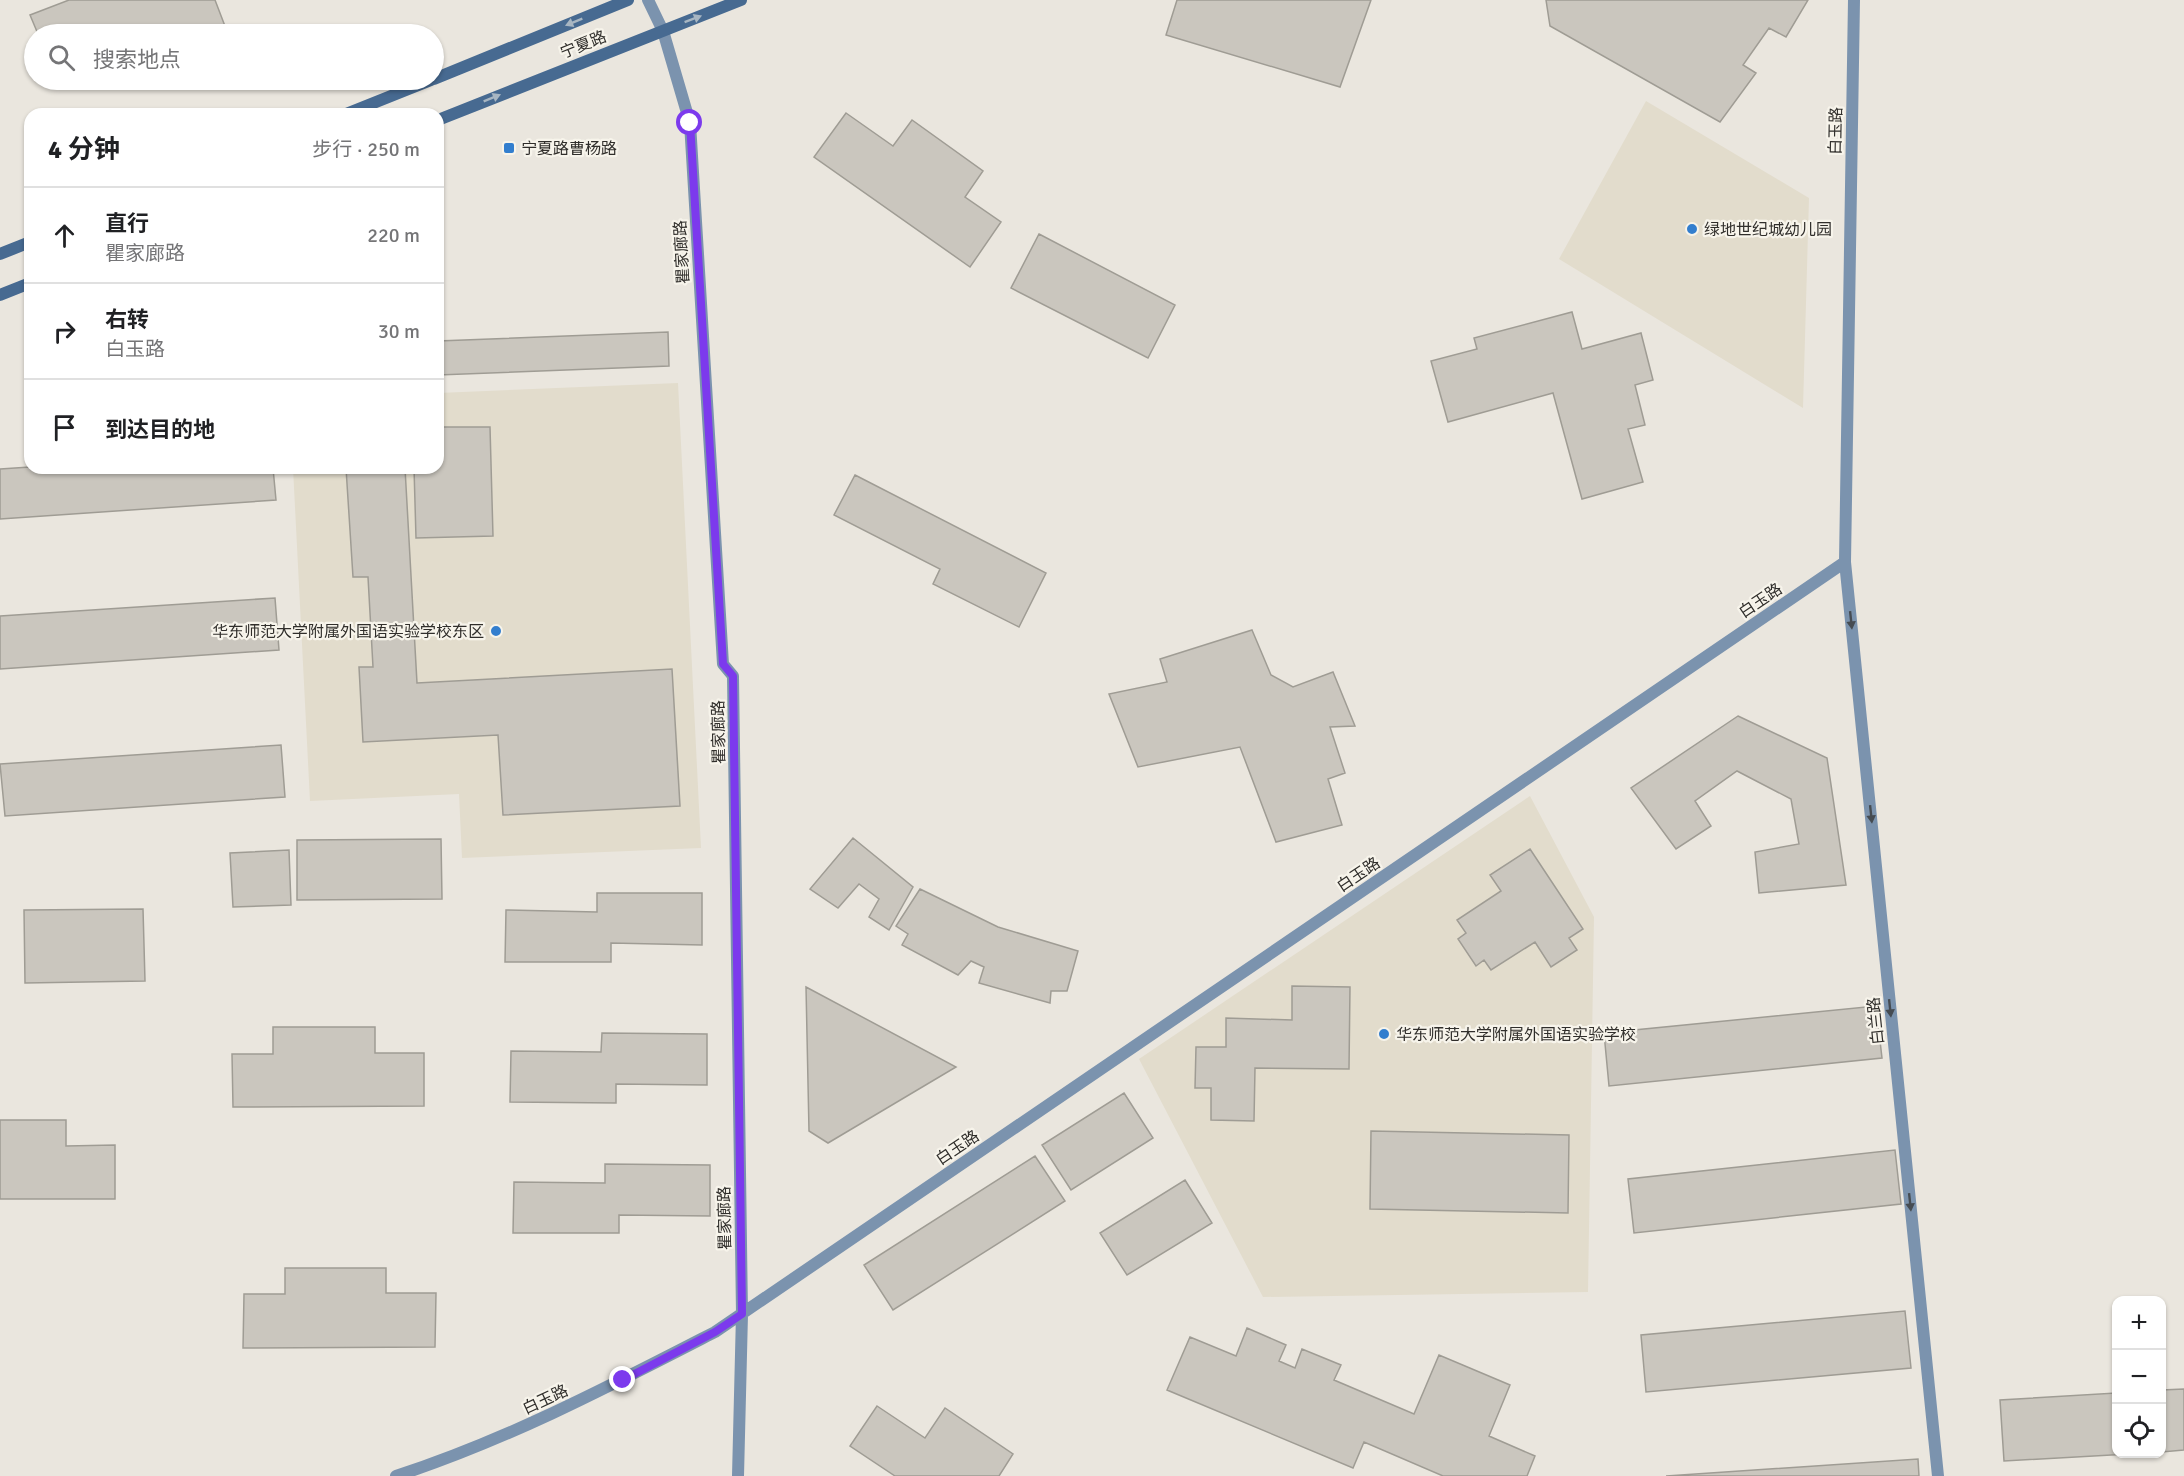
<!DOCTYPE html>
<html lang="zh">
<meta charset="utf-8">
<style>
:root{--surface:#fff;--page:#f6f6f6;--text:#202124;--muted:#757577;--line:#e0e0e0}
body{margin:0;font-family:Signika,"Noto Sans SC",sans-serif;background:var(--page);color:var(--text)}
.controls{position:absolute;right:18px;bottom:18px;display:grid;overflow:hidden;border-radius:12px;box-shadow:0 2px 4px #0004}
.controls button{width:54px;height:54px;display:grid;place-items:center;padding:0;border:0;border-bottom:2px solid var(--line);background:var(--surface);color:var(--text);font:30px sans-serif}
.stop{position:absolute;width:18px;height:18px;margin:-14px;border:4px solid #7c3aed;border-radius:50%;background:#fff}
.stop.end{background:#7c3aed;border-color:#fff;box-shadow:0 2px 6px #0008}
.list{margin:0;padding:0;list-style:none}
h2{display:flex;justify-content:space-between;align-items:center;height:78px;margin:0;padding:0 24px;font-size:26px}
h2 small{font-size:20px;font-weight:400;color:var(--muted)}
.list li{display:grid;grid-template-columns:39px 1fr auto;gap:18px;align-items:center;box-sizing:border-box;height:96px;padding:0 24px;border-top:2px solid var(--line)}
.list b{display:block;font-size:22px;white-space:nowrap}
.list p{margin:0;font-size:20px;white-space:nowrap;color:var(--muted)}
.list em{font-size:20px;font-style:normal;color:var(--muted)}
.icon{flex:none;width:33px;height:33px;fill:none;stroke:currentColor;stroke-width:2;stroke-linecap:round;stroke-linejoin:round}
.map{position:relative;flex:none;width:2184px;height:1476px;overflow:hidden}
.search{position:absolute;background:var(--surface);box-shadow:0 2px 4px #0004;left:24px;top:24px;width:420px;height:66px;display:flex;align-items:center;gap:15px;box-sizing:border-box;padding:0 21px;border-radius:33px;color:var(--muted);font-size:22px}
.panel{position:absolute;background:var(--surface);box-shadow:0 2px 4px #0004;left:24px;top:108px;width:420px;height:366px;border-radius:18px}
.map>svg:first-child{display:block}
</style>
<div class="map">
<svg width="2184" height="1476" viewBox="0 0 2184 1476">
<rect width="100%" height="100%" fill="#eae6de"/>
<path fill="#e2dccc" d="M1646,101L1809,198L1803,408L1559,259Z
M678,383L701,848L462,858L459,794L310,801L293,468H438V393Z
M1530,796L1594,917L1588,1292L1263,1297L1139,1059Z"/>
<path fill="#cac6be" stroke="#9f9c94" stroke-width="1.5" d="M69,0H215L228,34H38L30,15Z
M1177,0H1371L1340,87L1166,35Z
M1546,0H1808L1786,37L1769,28L1743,65L1756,73L1720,122L1550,26Z
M846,113L893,146L912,120L983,171L965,197L1001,222L970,267L814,157Z
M1039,234L1175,305L1148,358L1011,288Z
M1572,312L1582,349L1641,333L1653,380L1635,385L1645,425L1628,429L1643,482L1582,499L1553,393L1448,422L1431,361L1477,349L1474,338Z
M668,332L669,366L438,375V341Z
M438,427H490L493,536L416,538L414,468H438Z
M30,467L273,468L276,500L0,519V469Z
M346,468H405L417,683L672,669L680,806L503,815L498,735L363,742L359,667H373L368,577H353Z
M855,475L1046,573L1019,627L933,584L940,569L834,515Z
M275,598L279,650L0,669V616Z
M1252,630L1271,675L1293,687L1333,672L1355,726L1330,727L1345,773L1328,779L1342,825L1276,842L1240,747L1138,767L1109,694L1167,682L1160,659Z
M1738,716L1827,758L1846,885L1759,893L1755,852L1799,844L1791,799L1737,771L1695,801L1711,826L1676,849L1631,788Z
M281,745L285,797L5,816L0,764Z
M853,838L913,887L889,930L869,917L879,899L859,884L838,908L810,889Z
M441,839L442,899L297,900V840Z
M1530,849L1583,929L1569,938L1577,950L1551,967L1535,942L1491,970L1484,960L1476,966L1458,939L1466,933L1457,920L1501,891L1490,875Z
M289,850L291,905L233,907L230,853Z
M920,889L998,927L1078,951L1067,991H1051L1050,1003L979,983L984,967L971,961L958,975L902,945L908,934L896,926Z
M597,893H702V945L611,943V962H505L506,910L597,912Z
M143,909L145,981L25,983L24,910Z
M1292,986L1350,987L1349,1069L1255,1068L1254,1121L1211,1120V1088H1195L1196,1047H1226V1018L1292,1020Z
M806,987L956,1067L828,1143L809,1131Z
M1876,1006L1882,1058L1609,1086L1604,1033Z
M273,1027H375V1053H424V1106L233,1107L232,1054H273Z
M602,1033L707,1034V1085L616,1084V1103L510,1102L511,1051L601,1052Z
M1124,1093L1153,1138L1071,1190L1042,1145Z
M0,1120H66V1146L115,1145V1199H0Z
M1371,1131L1569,1135L1568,1213L1370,1209Z
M1895,1150L1901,1204L1634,1233L1628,1179Z
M1035,1156L1065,1201L893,1310L864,1265Z
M605,1164L710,1165V1216L619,1215V1233H513L514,1182L605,1183Z
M1185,1180L1212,1223L1127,1275L1100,1233Z
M285,1268H386V1293H436L435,1347L243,1348L244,1294H285Z
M1905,1311L1911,1368L1646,1392L1641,1335Z
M1247,1328L1286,1345L1279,1361L1295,1368L1302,1349L1341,1365L1334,1380L1414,1414L1439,1355L1510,1385L1489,1436L1535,1456L1527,1476H1443L1364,1442L1353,1468L1167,1390L1190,1337L1236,1356Z
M2184,1389V1450L2162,1452V1390Z
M2116,1393V1454H2129L2004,1461L2000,1400Z
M877,1406L925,1438L945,1408L1013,1454L999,1476H895L850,1446Z
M1918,1459L1919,1476H1666Z"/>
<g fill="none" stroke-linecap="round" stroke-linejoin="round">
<path stroke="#7b93ae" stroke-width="12" d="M648,0L663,31L690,123L723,664L733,676L742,1314L738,1476
M1845,562L1938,1476
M396,1476C507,1440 612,1385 715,1332L1845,562L1854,0"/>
<path stroke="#476a91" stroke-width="12" d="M434,79L628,0
M346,114L431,80
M438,120L741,0
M0,254L30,242
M0,295L30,283"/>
</g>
<defs><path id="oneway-solid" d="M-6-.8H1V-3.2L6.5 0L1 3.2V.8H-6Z" transform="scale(1.5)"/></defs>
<g fill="#a8b6c2">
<use href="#oneway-solid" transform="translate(693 19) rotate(-21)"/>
<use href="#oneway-solid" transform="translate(574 22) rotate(158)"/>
<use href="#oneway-solid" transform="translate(492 98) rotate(-22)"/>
</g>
<g fill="#464c52">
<use href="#oneway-solid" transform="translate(1851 620) rotate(84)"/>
<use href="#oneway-solid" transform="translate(1871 814) rotate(84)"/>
<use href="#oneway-solid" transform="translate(1890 1008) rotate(84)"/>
<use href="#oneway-solid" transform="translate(1910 1202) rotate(84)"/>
</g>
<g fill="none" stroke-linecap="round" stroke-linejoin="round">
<path stroke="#7c3aed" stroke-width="8" d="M623,1380L715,1332L742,1314L733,676L723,664L690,123"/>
</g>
<g fill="#327ece" stroke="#f7f4eb" stroke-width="2">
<rect x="503" y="142" width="12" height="12" rx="3"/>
<circle cx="1692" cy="229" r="6"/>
<circle cx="496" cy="631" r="6"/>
<circle cx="1384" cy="1034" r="6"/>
</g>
<g text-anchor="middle" stroke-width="4.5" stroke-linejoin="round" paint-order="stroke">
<g font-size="16" fill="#302e2b" stroke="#f7f4eb">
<text transform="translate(583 44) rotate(-22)" y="6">宁夏路</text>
<text transform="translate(1835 131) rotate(-89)" y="6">白玉路</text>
<text transform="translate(681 252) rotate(-93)" y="6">瞿家廊路</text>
<text transform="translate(1760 600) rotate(-34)" y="6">白玉路</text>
<text transform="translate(718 732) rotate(-91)" y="6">瞿家廊路</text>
<text transform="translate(1358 874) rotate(-34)" y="6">白玉路</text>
<text transform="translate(1875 1021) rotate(-96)" y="6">白兰路</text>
<text transform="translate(957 1147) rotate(-34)" y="6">白玉路</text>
<text transform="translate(724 1218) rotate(-91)" y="6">瞿家廊路</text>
<text transform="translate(545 1399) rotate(-25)" y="6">白玉路</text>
</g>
<g font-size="16" fill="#302e2b" stroke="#f7f4eb" text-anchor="start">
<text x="521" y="154">宁夏路曹杨路</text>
<text x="1704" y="235">绿地世纪城幼儿园</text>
<text x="484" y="637" text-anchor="end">华东师范大学附属外国语实验学校东区</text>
<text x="1396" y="1040">华东师范大学附属外国语实验学校</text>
</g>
</g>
</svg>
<div class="controls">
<button>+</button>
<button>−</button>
<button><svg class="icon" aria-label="locate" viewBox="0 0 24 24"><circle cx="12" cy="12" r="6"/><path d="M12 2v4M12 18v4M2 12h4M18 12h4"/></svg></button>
</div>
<div class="stop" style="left:690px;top:123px"></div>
<div class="stop end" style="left:623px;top:1380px"></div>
<div class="search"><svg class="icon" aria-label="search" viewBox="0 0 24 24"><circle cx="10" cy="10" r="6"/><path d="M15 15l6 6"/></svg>搜索地点</div>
<section class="panel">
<h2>4 分钟<small>步行 · 250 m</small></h2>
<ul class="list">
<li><svg class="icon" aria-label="ahead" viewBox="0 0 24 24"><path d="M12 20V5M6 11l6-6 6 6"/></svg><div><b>直行</b><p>瞿家廊路</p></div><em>220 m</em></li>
<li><svg class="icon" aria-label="right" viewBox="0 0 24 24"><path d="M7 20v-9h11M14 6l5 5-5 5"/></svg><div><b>右转</b><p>白玉路</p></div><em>30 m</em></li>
<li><svg class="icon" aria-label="arrive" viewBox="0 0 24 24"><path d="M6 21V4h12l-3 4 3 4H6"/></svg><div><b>到达目的地</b></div></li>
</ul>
</section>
</div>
